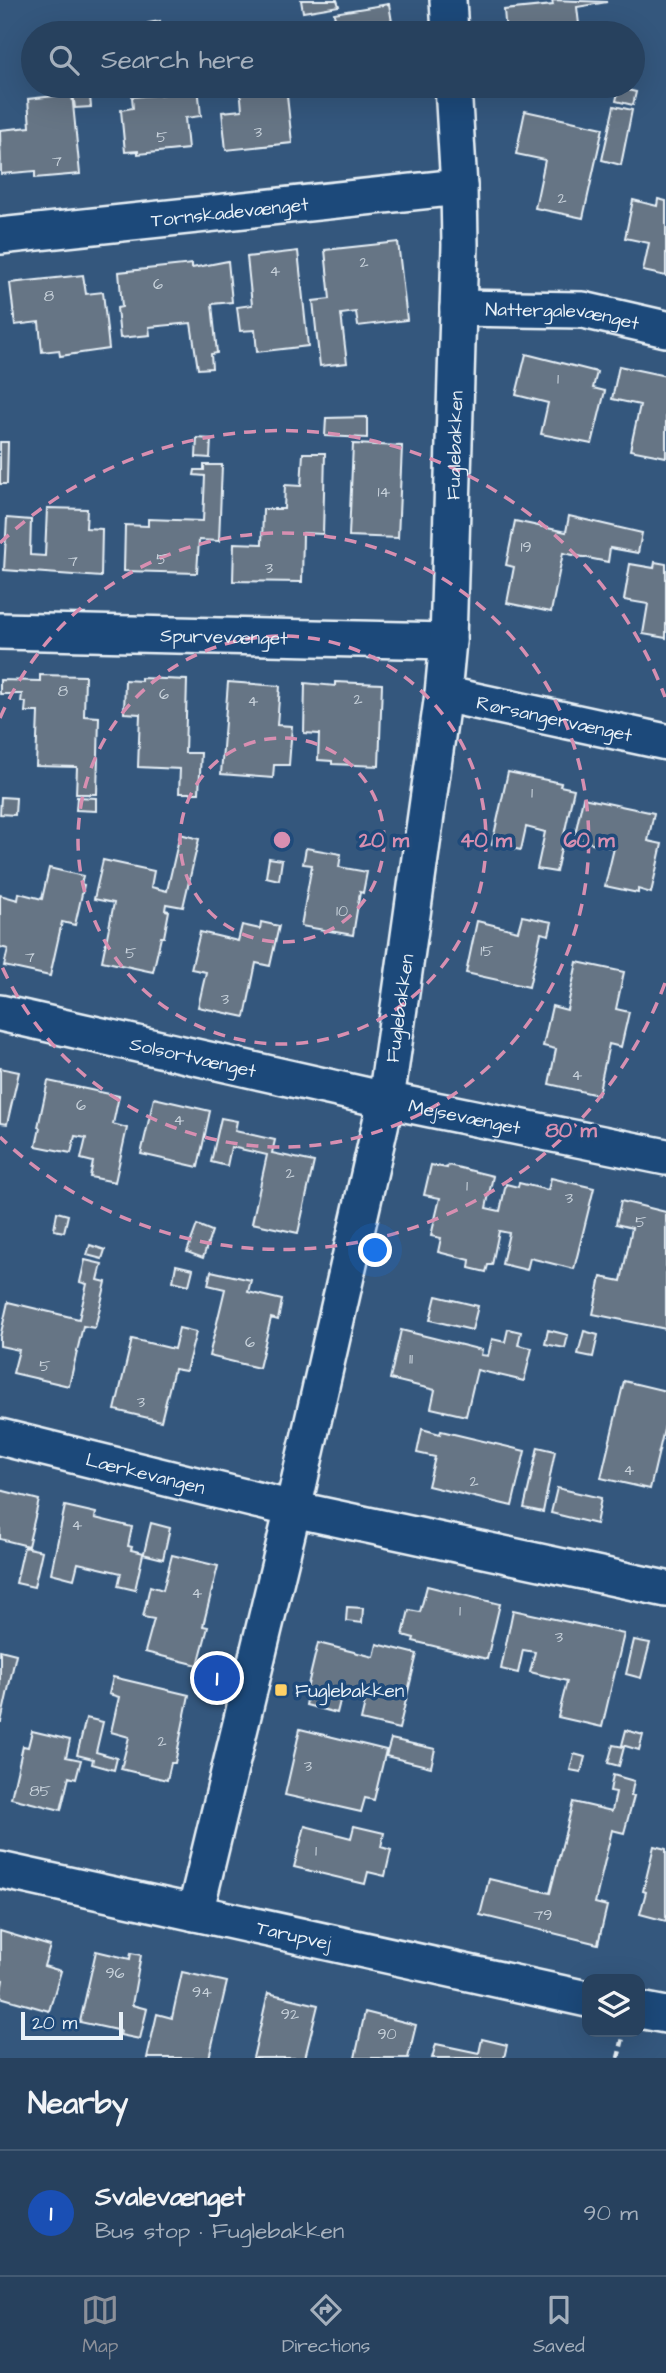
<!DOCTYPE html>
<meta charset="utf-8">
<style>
:root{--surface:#27415e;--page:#334c67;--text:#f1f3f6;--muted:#a4afbc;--line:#435a73;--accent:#8c9099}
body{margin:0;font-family:"Architects Daughter",sans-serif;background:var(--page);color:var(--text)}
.controls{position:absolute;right:21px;bottom:21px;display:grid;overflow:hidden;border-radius:14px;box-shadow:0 7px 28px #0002}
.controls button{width:63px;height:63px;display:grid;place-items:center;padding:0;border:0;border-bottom:2px solid var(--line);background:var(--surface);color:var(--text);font:35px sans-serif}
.scale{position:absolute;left:21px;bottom:18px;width:102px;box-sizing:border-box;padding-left:7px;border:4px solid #e8f1f8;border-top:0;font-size:19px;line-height:24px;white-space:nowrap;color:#e8f1f8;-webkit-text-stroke:5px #1f4a7a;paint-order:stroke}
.you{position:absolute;left:376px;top:1251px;width:24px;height:24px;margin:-18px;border:5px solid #fff;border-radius:50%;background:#1a73e8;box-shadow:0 0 0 10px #1a73e833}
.badge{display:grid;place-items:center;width:46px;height:46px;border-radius:50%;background:var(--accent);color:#fff;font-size:23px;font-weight:700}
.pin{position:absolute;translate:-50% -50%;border:4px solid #fff;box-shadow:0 2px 7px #0006}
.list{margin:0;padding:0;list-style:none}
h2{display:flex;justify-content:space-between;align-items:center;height:91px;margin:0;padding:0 28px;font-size:30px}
h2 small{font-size:23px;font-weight:400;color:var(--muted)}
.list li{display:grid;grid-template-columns:46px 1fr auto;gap:21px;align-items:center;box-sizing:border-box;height:126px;padding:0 28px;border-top:2px solid var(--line)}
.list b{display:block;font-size:26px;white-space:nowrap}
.list p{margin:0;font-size:23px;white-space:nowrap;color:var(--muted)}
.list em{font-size:23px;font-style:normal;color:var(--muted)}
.icon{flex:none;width:38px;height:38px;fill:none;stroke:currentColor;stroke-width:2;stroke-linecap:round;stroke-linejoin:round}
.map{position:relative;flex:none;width:666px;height:2058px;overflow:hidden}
.search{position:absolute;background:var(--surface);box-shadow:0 7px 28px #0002;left:21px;right:21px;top:21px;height:77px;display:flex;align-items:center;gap:18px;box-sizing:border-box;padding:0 24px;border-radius:38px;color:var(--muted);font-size:26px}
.sheet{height:217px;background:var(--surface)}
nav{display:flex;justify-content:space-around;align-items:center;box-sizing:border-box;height:98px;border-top:2px solid var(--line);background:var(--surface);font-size:19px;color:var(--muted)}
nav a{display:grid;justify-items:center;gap:4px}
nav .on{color:var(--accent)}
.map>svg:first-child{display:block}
</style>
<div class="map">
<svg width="666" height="2058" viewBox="0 0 666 2058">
<rect width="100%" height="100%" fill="#34577d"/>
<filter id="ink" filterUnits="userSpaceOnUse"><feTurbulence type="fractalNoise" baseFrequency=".0143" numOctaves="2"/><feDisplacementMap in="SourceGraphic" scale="14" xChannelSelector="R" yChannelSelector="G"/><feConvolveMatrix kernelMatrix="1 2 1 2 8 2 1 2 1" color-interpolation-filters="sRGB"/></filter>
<g filter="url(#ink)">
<path fill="#667585" stroke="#e8f1f8" stroke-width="2" d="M301,0H337L339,6L303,12Z
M552,0L607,2L577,7L580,33H506L504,10L553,5Z
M389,4L393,28H389L390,33H337L334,13Z
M160,21L162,32L150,33L148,23Z
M72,86H89L91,107L75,108Z
M176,86H198L201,116L185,118L188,149L138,154V151L125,152L121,110L133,108L132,97L176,93Z
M240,86H286L292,143L226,150L222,112L242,110Z
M619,88L636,92L633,105L616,101Z
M72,94L80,174L35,178V171L1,174L0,130L30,127L28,99Z
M614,106L632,110L621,165L602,160Z
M525,111L603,128L583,218L535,208L545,160L516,154Z
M658,199L666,201V276L643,271L649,243L625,238L633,200L657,206Z
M398,242L407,320L358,326L356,312L341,314L347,363L320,366L313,301L330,299L325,250Z
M298,251L308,346L257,352L255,330L240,331L237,307L252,305L247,257Z
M228,261L232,302L212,304L217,353L211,354L212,368L198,369L191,323L149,327L150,335L120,338L117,308L122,307L119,272L192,264V268Z
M83,275L86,294L103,292L109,349L60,356L59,350L42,352L39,322L15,325L10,283Z
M526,354L597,372L593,388L605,391L592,444L541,434L548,403L516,395Z
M619,366L666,376V457L630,450L640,405L612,399Z
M367,417V438L325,436L326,418Z
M197,438L211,439L210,458L196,457Z
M0,442H8L7,484H0Z
M353,444L402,446L398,538L349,536Z
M303,453H325L323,534L303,533L302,582L233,581L234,543L262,544L263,509H284L285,485L301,486Z
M204,465H222L219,541L199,540L197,573L124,571L125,525L148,526V519L203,521L205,476L194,475L195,470H204Z
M47,508L87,509L86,528L102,529L101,577L4,570L7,518L31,520L30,555L45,556Z
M569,516L642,533L638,553L610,548L608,562L563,553L551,612L507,603L514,567L506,565L515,521L566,532Z
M655,562L666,564V638L643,634L648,604L624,600L630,564L654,568Z
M40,675L85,676L84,716L99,717L97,794H76L77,767L36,766L38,712H25L26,702H21L22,694H0V680L40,681Z
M141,678L187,680L185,753H201L199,793H179L180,769L138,767L140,714L124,713L125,680L141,681Z
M228,682L280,686L277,725L292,726L289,765H274L273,778L221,774Z
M335,682L382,684L379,766L332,764V761L318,760L319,734L304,733L305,683L335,686Z
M508,772L561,783L560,786L574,789L556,872L537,869L545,832L526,827L521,850L492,844Z
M1,797L16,798L15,815L0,814Z
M77,797L96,798V811L76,810Z
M583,798L654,813L648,841L662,844L651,893L638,889V893L605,886L614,848L574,839Z
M180,834L199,839L183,907L166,904L165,910L169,911L164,937H161L153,972L102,961L114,903L94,899L103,860L154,871L151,887L167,891Z
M306,848L341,854L339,867L367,872L363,893L360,892L353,935L301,926L312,865L303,864Z
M269,858L282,860L279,880L266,877Z
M49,868L83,876L81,884L84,885L75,925L62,922L50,976L4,966L8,949L0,947V895L18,900L19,893L42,899Z
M522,916L552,922L549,935L541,933L529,987L466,973L477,921L518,931Z
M261,922L279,926L270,966L256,963L245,1017L198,1007L206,972L191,969L200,932L238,941L242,925L260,929Z
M577,962L624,972L616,1009L629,1012L621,1047L609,1044L598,1095L549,1084L556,1049L543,1046L552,1006L567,1010Z
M0,1068L19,1072L7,1124L0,1123Z
M48,1081L119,1096L113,1124L127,1128L115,1182L90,1177L93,1162L81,1159L86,1138L75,1136L71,1153L36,1146L40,1128L38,1127Z
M154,1098L210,1111L198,1167L141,1154Z
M221,1118L237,1121L235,1131L275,1140L272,1153L314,1162L298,1233L252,1223L267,1155L231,1147L227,1166L211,1162Z
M431,1165L447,1168L448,1165L493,1176L486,1208L500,1211L506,1184L518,1187L519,1183L548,1190L551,1178L594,1188L574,1269L530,1258L527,1270L502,1264L509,1233L499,1231L492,1265H488L486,1272L469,1268L470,1260L438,1252L441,1238L431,1236L440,1198L424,1195Z
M621,1201L666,1212V1329L593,1314L601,1277L621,1281L632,1228L616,1224Z
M57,1212L68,1215L64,1232L54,1230Z
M197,1225L212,1231L203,1258L187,1252Z
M90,1245L105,1250L102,1259L87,1255Z
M85,1260L102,1264L98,1280L106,1282L95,1328L83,1326L69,1386L13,1373L19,1350L0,1346V1337L8,1302L79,1319L87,1284L80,1282Z
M176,1265L193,1269L189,1285L173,1281Z
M211,1271L251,1280L248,1292L282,1300L278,1320L271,1318L259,1368L209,1356L225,1289L208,1285Z
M436,1296L478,1306L472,1330L430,1320Z
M179,1328L196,1332L186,1371L174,1369L161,1421L115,1410L132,1339L174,1349Z
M508,1329L521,1332L518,1345L532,1348L524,1381L477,1370L466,1416L431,1408L435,1390L390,1379L401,1330L482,1350L481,1355L488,1356L492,1339L505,1342Z
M548,1330L568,1335L565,1348L545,1344Z
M584,1331L598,1335L593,1357L578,1354Z
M624,1381L666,1391V1421L650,1489L601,1478Z
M422,1429L440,1434L441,1431L525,1451L512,1506L428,1486L435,1457L417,1453Z
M538,1447L555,1451L543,1512L524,1508Z
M557,1488L601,1498L596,1524L551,1513Z
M0,1490L39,1500L28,1546L0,1539Z
M65,1506L96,1513L95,1518L132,1527L128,1546L132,1547L131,1550L144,1553L151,1523L170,1528L163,1559L143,1554L135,1590L118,1586L121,1573L78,1563L74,1579L51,1573Z
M24,1547L42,1551L34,1587L16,1583Z
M172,1555L218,1566L203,1626L208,1627L198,1665L145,1652L154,1619L143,1617L150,1586L163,1590Z
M427,1586L500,1604L487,1659L413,1641L414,1638L403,1635L409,1610L420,1612Z
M347,1607L363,1608L362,1623L346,1621Z
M513,1610L624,1634L602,1727L558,1717L567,1681L530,1672L535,1652L523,1650L518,1673L501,1669Z
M634,1640L650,1643L641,1678L626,1674Z
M318,1643L374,1657L377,1644L417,1654L399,1729L361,1720L365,1703L341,1697L337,1713L306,1705L309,1690L307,1689Z
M0,1650L16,1654L1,1722H0Z
M113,1677L189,1695L175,1763H171L167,1780L121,1769L129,1737L111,1732L119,1697L109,1694Z
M86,1718L103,1722L96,1752L117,1758L114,1770L92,1764L93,1759L77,1755Z
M300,1729L386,1750L374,1800L365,1798L361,1812L285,1795Z
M626,1730L643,1735L639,1750L622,1745Z
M32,1731L70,1740L66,1757L81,1760L76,1779L69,1777L61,1810L11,1798L23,1746L28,1747Z
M391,1739L435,1749L431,1767L386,1756Z
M613,1745L624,1747L619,1766L608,1763Z
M574,1754L585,1757L581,1772L570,1770Z
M613,1775L634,1781L631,1796H634L624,1833L612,1830L595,1903L607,1906L598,1944L480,1915L489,1879L550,1893L573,1802L612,1811L616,1792L610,1791Z
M305,1826L351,1838L354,1826L384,1833L381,1847L391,1850L385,1876L368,1872L365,1884L294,1867Z
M654,1846L666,1849V1921L640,1914L646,1892L643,1891Z
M0,1931L50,1946L44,1966L61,1971L49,2011L0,1997L3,1980L0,1979Z
M96,1951L130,1959L131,1953L141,1955L132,2005L147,2009L140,2039L120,2035L121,2031L80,2022Z
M182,1972L227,1982L209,2058H147L157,2014L172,2018Z
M268,1993L318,2005L305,2058H253Z
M365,2012L416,2025L408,2058H355Z
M482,2039L507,2045L504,2058H432L436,2044L479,2053Z"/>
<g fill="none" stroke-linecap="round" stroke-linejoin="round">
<g stroke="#e8f1f8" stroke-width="40">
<g id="minor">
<path d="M448,0L450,33"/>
<path id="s1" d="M0,236L459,187"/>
<path id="s2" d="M458,308L583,310L666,329"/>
<path id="s3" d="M0,631L448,641"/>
<path id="s4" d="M443,694L666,742"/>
<path id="s5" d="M0,1013L386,1100L666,1157"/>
<path id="s6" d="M0,1437L293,1509L666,1589"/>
<path id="s7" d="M0,1870L587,1999"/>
<path id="s8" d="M195,1913L293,1509L386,1100L443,694L448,641L460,245L459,187L453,86"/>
<path d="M640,2010L666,2015"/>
</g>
</g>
<path stroke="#e8f1f8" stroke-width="4.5" stroke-dasharray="7 5" stroke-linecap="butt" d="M618,2058L623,2038"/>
<use href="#minor" stroke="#1f4a7a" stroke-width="35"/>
</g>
</g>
<g fill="none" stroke="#d78fb1" stroke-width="3.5" stroke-dasharray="12 9">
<circle cx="282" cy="840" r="102"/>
<circle cx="282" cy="840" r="204"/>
<path d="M0 718A307 307 0 1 1 0 962"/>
<path d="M665 983A409 409 0 0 1 0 1137M0 543A409 409 0 0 1 665 697"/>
</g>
<rect fill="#ffd166" stroke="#1f4a7a" stroke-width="2.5" x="274" y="1683" width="14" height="14" rx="3.5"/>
<g text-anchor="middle" stroke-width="7" stroke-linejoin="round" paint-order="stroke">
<g font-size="16" fill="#c8d2db">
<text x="258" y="137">3</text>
<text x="162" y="142">5</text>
<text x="57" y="166">7</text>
<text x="562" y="203">2</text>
<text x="364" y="267">2</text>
<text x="275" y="276">4</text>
<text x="158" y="289">6</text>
<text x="49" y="301">8</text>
<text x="558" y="384">1</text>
<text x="384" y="497">14</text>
<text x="526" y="552">19</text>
<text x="162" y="564">5</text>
<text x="73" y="566">7</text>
<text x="269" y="573">3</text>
<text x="63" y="696">8</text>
<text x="164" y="699">6</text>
<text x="358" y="704">2</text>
<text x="253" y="706">4</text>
<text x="532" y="798">1</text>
<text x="342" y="916">10</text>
<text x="487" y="956">15</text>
<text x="131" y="958">5</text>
<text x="30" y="962">7</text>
<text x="225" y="1004">3</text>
<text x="577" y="1080">4</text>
<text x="81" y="1110">6</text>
<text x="179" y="1125">4</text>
<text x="290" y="1178">2</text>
<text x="467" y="1191">1</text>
<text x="569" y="1203">3</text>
<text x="641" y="1227">5</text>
<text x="250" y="1347">6</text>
<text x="411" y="1364">11</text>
<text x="45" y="1371">5</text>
<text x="141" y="1407">3</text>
<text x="629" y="1475">4</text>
<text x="474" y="1486">2</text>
<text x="77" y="1530">4</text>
<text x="197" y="1598">4</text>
<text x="460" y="1616">1</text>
<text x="559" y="1642">3</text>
<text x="162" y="1746">2</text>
<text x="308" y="1771">3</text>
<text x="40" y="1796">85</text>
<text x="316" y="1856">1</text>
<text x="543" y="1920">79</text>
<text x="115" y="1978">96</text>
<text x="202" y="1997">94</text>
<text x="290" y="2019">92</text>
<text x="387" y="2039">90</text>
</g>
<g font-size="19" fill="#e8f1f8" stroke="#1f4a7a">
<text dy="7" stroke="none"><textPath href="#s1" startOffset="231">Tornskadevænget</textPath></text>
<text dy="7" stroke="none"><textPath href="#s2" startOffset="105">Nattergalevænget</textPath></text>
<text dy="7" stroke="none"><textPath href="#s8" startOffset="1494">Fuglebakken</textPath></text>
<text dy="7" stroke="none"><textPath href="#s3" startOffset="224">Spurvevænget</textPath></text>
<text dy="7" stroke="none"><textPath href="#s4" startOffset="114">Rørsangervænget</textPath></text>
<text dy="7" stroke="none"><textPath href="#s8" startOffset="928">Fuglebakken</textPath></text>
<text dy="7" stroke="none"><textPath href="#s5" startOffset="198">Solsortvænget</textPath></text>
<text dy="7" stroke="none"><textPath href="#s5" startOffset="476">Mejsevænget</textPath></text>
<text dy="7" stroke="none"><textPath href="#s6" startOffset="150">Lærkevangen</textPath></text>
<text dy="7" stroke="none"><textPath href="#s7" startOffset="301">Tarupvej</textPath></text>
</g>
<g font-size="19" fill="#e8f1f8" stroke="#1f4a7a" text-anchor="start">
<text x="295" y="1697">Fuglebakken</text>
</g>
</g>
<circle cx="282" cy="840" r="10" fill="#d78fb1" stroke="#1f4a7a" stroke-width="3.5"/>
<g font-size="21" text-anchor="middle" font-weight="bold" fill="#d78fb1" stroke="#1f4a7a" stroke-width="7" stroke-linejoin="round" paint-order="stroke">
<text x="384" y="847">20 m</text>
<text x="486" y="847">40 m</text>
<text x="589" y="847">60 m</text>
<text x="571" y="1137">80 m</text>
</g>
</svg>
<div class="controls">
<button><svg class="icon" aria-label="layers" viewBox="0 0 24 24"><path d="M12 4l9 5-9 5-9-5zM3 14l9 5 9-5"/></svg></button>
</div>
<div class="scale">20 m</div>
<div class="you"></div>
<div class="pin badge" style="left:217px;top:1678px;background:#1a4fb4">1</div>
<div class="search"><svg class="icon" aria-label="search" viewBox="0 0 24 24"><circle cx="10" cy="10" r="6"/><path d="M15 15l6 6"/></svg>Search here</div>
</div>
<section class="sheet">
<h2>Nearby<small></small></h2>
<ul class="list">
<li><span class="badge" style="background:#1a4fb4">1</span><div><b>Svalevænget</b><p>Bus stop · Fuglebakken</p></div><em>90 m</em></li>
</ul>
</section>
<nav>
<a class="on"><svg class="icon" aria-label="map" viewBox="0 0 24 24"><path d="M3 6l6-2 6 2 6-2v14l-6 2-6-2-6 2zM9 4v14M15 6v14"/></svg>Map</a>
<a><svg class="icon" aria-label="directions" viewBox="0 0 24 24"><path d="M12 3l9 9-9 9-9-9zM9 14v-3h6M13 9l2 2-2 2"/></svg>Directions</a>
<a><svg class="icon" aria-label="saved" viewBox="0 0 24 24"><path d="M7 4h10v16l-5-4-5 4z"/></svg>Saved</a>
</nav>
